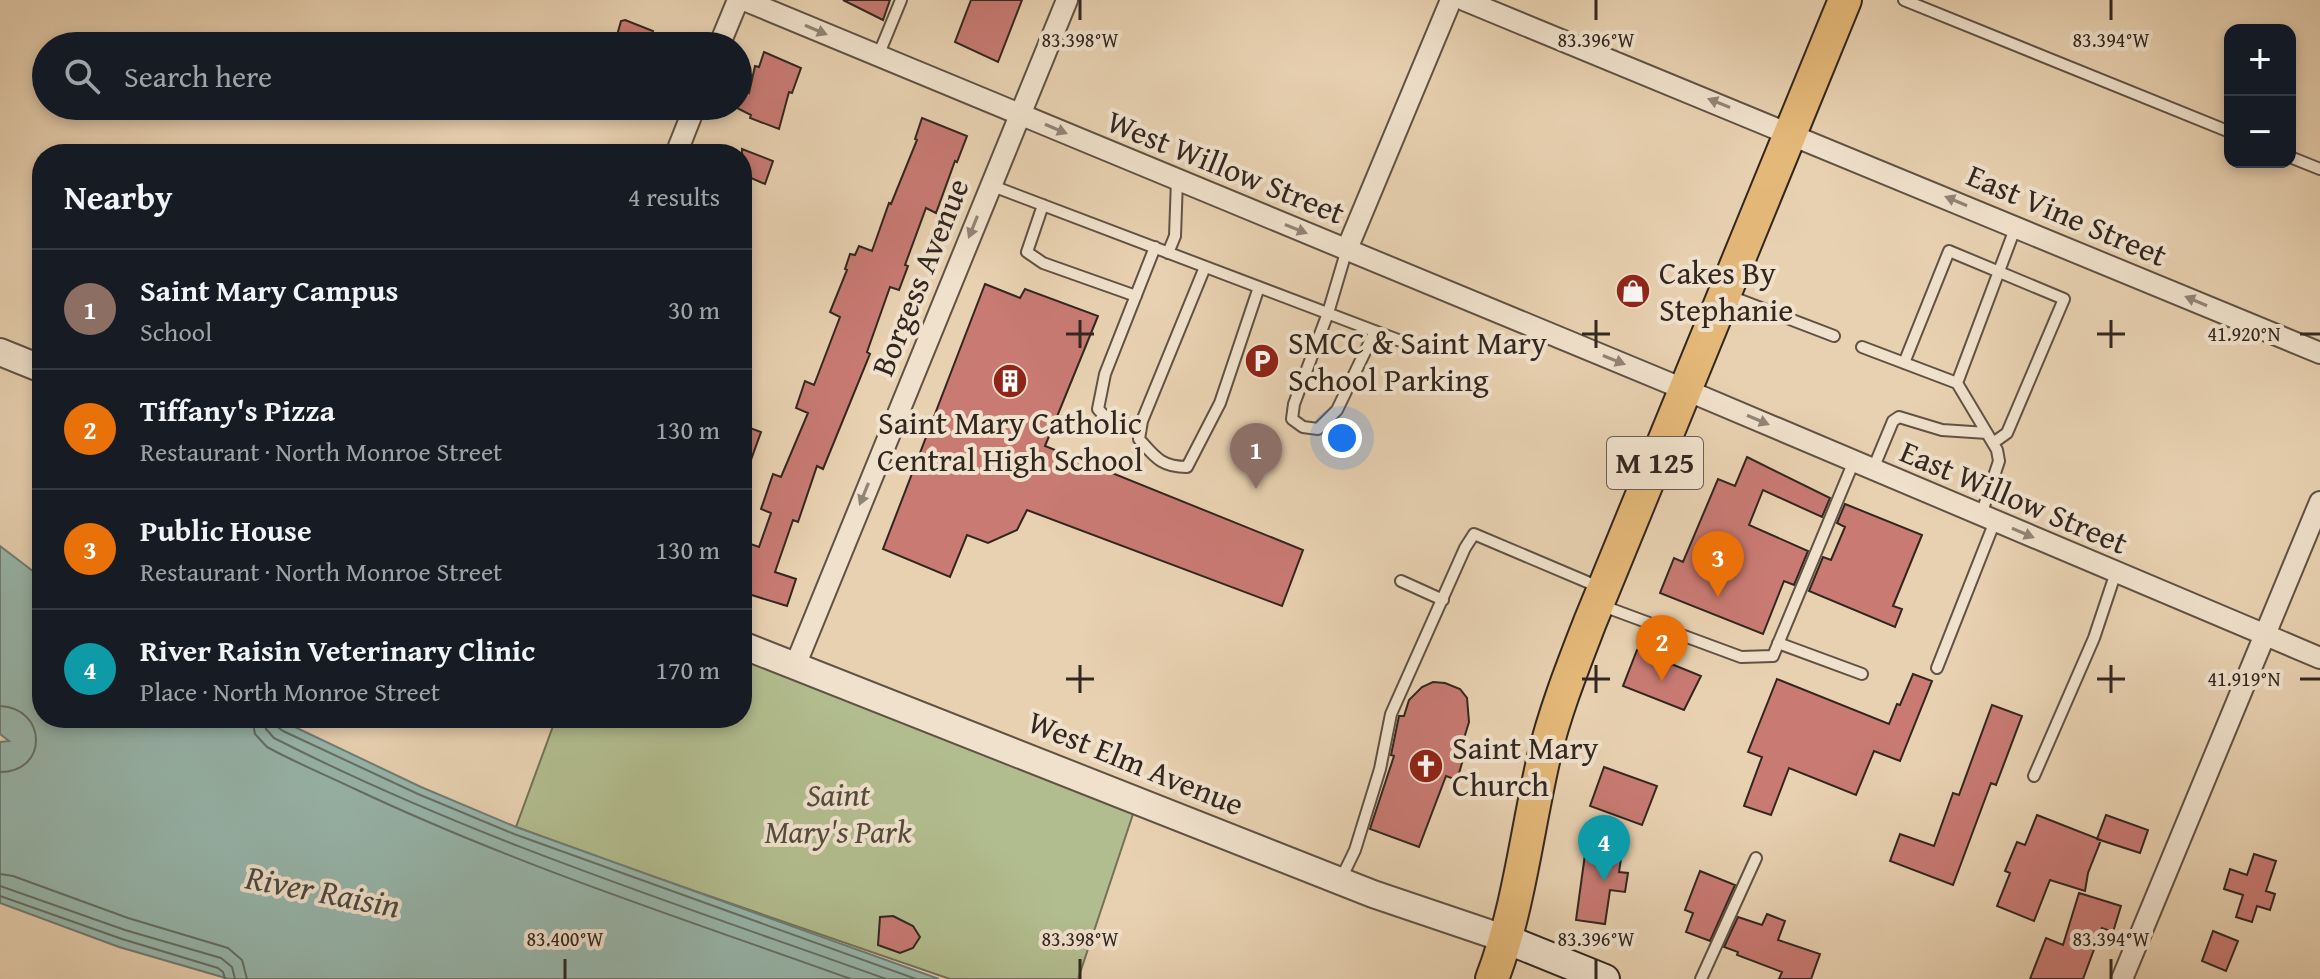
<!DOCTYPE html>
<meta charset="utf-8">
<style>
:root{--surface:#171b24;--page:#242831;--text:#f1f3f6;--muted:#9ea1a6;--line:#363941;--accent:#c59692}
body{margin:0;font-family:"Gentium Book Plus",serif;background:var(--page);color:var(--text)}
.controls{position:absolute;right:24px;top:24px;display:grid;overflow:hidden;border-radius:16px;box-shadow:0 4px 12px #0003}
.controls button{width:72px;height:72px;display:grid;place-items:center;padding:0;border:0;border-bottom:2px solid var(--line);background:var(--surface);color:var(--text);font:40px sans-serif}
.you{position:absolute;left:1342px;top:438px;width:28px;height:28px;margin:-20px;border:6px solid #fff;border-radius:50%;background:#1a73e8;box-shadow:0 0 0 12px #1a73e833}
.badge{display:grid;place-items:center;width:52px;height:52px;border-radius:50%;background:var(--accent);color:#fff;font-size:26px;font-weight:700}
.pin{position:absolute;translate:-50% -66px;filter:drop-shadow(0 2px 4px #0008)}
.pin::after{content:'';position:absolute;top:42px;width:28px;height:24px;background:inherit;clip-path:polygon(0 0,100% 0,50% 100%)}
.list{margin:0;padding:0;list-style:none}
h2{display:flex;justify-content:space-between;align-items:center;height:104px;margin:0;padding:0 32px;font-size:34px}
h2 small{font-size:26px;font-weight:400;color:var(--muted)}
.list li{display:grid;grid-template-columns:52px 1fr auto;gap:24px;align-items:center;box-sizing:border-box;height:120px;padding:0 32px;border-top:2px solid var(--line)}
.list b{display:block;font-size:30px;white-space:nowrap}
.list p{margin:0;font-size:26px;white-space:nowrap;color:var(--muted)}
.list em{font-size:26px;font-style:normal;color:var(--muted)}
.icon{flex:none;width:44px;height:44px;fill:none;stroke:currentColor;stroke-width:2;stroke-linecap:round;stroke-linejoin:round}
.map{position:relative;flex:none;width:2320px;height:979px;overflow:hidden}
.search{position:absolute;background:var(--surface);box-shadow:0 4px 12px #0003;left:32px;top:32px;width:720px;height:88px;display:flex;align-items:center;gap:20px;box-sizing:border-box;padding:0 28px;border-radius:44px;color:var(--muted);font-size:30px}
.panel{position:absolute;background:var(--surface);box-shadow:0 4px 12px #0003;left:32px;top:144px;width:720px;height:584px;border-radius:32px}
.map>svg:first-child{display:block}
</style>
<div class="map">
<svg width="2320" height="979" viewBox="0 0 2320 979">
<rect width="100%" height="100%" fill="#e8d1b1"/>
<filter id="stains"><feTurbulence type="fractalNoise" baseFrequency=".0025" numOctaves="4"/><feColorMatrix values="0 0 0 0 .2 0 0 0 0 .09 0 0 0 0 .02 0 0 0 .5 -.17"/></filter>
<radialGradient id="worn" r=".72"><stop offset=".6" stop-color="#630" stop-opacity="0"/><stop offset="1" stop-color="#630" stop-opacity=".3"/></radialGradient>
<path fill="#b2bd8f" stroke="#727258" stroke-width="2" d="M742,645L1138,799L1078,979H950L628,868L516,827L556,718H742Z"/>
<path fill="#97b7ad" stroke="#6f7d75" stroke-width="2" d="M0,546L42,578V718H276L421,787L516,827L939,979H229L119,947L0,903V742L9,741L0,734Z"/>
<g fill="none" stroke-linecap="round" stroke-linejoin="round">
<path stroke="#646f66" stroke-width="2" d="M0,706C47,708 49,772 0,772
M252,718L255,734L267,747C296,763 326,775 355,789C516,865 684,919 851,979
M264,718L266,729L274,738C470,838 680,905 886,979
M274,718L276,726L283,731L418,794L514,834L916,979
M0,874L13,876L128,918L228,948L242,960L247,979
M0,886L125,930L221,958L232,967L235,979
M0,896L122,939L218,968L223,972L225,979"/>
</g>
<path fill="#c87a73" stroke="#322720" stroke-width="2" d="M843,0H890L883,20Z
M971,0H1022L998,62L955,42Z
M625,20L653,31L647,46H614L621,21Z
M764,52L801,68L792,93L789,92L779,129L750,118L751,115L737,108L743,90L749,93L755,66L759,67Z
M922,118L967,136L957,162L955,161L936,213L926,208L905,265L908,266L899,290L890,287L867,352L870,354L823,469L817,466L798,522L793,520L775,572L796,579L787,606L742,592V541L759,547L771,513L761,509L773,474L781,477L808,413L796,408L805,381L814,385L840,317L830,312L847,270L845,269L850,254L855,255L859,246L872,251L889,203L891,204L917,140L915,139Z
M742,149L773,161L765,184L742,174Z
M985,284L1020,298L1025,289L1098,316L1045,446L1303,550L1282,606L1027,510L1017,530L988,543L967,535L950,577L883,549Z
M742,425L761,432L744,479L742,478Z
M1747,457L1830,498L1822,517L1763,490L1749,525L1808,551L1794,585L1784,581L1763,634L1660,593L1674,558L1683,562L1718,479L1735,486Z
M1845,504L1922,535L1893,606L1902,609L1895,627L1809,591L1823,557L1831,560L1845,527L1837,523Z
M1637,650L1701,676L1684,710L1623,686Z
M1913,674L1932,681L1900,761L1874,751L1856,795L1789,768L1771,815L1744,806L1762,757L1748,752L1777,679L1889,724L1897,704L1900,705Z
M1433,682L1445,683L1460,689L1467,698L1469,722L1462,745L1467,746L1457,780L1446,776L1419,847L1370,829L1394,756L1391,755L1399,716H1404L1409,700L1422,687Z
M1992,705L2022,716L1996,785L1991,783L1953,885L1890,861L1900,834L1934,846L1953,793L1959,795Z
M1604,767L1657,786L1642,825L1590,806Z
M2037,815L2101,840L2088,873L2085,891L2050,880L2034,921L1997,906L2010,873L2005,871L2017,842L2025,845Z
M2106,815L2148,830L2140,853L2097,839Z
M1586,847L1622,852L1619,872L1628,873L1625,892L1610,890L1605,924L1576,920Z
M2254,854L2276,861L2266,891L2275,894L2270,910L2257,906L2252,922L2236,917L2243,895L2224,889L2230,869L2247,875Z
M1700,871L1735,885L1710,941L1686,932L1693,913L1685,910Z
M2079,893L2121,906L2113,932L2102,928L2083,979H2030L2046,938L2063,945Z
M1767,914L1785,921L1778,940L1820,954L1811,979H1779L1782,972L1737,955L1738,952L1724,947L1738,917L1762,925Z
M893,916L913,926L920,937L913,948L900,953L878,945L880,917Z
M2213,931L2238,941L2226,971L2202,961Z"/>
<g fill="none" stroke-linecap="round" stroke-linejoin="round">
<g stroke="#605244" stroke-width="14">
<path id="service" d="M1904,0L2230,132
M878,56L901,0
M2290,157L2320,169
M990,185L1406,343
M1043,205L1027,252L1043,263L1136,296
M1347,249L1328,313L1294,404L1292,419L1303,427L1318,429L1337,410L1375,331
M1168,253L1175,236L1177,180
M1205,267L1142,421L1139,439C1155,457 1161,467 1187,467L1220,403L1259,287
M1727,295L1834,336
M1862,347L1957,383
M1904,363L1949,251L2064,299L2007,433L1993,443
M1141,427L1109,421L1098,409L1105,374L1155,247
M1873,469L1893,421L1899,417L1942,430L1987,433
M1981,515L1999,461L1997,450L1957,383L2016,226
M1401,581L1443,600
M1603,606L1741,657L1773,656L1854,461
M1778,643L1862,674
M1937,668L1995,521
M2034,776L2094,638L2116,572
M1341,879L1355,850L1380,769L1391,714L1465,548L1474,534L1599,587
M1701,979L1756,858"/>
</g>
<g stroke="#605244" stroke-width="24">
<path id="minor" d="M744,0L1686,390L2320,658
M1464,0L2320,353
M719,46L738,0
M676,154L695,106
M1347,249L1451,0
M795,666L1067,0
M2122,979L2320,502"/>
</g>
<g stroke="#605244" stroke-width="30">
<path id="tertiary" d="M0,352L42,369
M742,645L1373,894L1506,939"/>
</g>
<g stroke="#322720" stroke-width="32">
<path id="secondary" d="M1506,939L1605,979"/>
</g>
<g stroke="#322720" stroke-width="36">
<path id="primary" d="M1492,979C1519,908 1527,830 1544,757C1555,711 1573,666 1590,622L1845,0"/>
</g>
<use href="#service" stroke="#f0e1cc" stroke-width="10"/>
<use href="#minor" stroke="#f0e1cc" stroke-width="20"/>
<use href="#tertiary" stroke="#f0e1cc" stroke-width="26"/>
<use href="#secondary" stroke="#f0e1cc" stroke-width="28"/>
<use href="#primary" stroke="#e4b878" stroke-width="32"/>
</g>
<defs><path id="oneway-solid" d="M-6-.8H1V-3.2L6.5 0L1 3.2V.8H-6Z" transform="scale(2)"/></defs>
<g fill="#918476">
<use href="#oneway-solid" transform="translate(816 30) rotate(23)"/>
<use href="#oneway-solid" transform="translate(1719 103) rotate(-158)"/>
<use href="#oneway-solid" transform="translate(1056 129) rotate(23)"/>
<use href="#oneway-solid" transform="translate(1956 201) rotate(-157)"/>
<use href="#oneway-solid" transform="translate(973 227) rotate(112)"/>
<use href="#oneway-solid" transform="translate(1296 229) rotate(22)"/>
<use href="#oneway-solid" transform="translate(2196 301) rotate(-157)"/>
<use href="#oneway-solid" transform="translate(1614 360) rotate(22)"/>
<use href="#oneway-solid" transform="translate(1758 420) rotate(23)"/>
<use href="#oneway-solid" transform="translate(864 494) rotate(112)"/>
<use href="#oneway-solid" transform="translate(2023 533) rotate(23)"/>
</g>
<path fill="none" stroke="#322720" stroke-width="3" d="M1080,0V20M1596,0V20M2111,0V20M1080,320V348M1596,320V348M2111,320V348M1066,334H1094M1582,334H1610M2097,334H2125M2300,334H2320M1080,665V693M1596,665V693M2111,665V693M1066,679H1094M1582,679H1610M2097,679H2125M2300,679H2320M565,959V979M1080,959V979M1596,959V979M2111,959V979"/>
<defs>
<g id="shop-disc" transform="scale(1.8)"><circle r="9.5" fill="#8f2418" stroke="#f0e1cc"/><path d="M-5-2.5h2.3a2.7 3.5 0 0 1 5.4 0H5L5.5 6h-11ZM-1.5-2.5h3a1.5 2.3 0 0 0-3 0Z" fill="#fff"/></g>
<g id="parking-disc" transform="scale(1.8)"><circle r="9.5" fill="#8f2418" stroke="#f0e1cc"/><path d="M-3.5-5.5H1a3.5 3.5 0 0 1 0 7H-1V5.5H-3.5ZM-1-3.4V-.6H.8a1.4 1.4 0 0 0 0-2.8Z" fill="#fff"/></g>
<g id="building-disc" transform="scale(1.8)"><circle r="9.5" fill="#8f2418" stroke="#f0e1cc"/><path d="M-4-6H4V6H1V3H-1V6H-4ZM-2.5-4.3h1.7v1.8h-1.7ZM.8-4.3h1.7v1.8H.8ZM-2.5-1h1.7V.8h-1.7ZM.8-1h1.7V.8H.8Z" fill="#fff"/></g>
<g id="church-disc" transform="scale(1.8)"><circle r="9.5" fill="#8f2418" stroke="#f0e1cc"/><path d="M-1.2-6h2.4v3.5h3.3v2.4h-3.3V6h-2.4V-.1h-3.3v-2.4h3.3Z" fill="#fff"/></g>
</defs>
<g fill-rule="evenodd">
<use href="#shop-disc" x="1633" y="291"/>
<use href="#parking-disc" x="1262" y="361"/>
<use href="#building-disc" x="1010" y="381"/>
<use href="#church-disc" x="1426" y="766"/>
</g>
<g text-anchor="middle" stroke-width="8" stroke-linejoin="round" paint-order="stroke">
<rect fill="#f0e1cc" stroke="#6b5f54" stroke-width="2" x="1607" y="437" width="96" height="52" rx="6"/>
<g font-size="30" font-weight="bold" fill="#322720">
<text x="1655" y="473">M 125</text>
</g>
<g font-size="32" fill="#322720" stroke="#f0e1cc">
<text transform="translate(1226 167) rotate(22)" y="11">West Willow Street</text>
<text transform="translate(2067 215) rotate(23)" y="11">East Vine Street</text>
<text transform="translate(920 277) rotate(-68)" y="11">Borgess Avenue</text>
<text transform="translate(2014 497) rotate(23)" y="11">East Willow Street</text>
<text transform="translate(1136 763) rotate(22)" y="11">West Elm Avenue</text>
</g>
<g font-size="32" fill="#322720" stroke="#f0e1cc" text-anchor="start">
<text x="1659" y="284">Cakes By<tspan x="1659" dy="37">Stephanie</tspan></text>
<text x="1288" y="354">SMCC &amp; Saint Mary<tspan x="1288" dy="37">School Parking</tspan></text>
<text x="1010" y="434" text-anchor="middle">Saint Mary Catholic<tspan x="1010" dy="37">Central High School</tspan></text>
<text x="1452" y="759">Saint Mary<tspan x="1452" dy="37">Church</tspan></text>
</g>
<g font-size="32" font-style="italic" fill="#524c3c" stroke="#f0e1cc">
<text x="838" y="806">Saint<tspan x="838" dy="37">Mary's Park</tspan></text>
</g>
<g font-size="34" font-style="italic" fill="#4b4b43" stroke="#f0e1cc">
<text transform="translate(323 891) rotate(11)" y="12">River Raisin</text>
</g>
</g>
<g font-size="20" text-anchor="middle" fill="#322720" stroke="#f0e1cc" stroke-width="8" stroke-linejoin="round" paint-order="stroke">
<text x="1080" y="47">83.398°W</text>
<text x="1596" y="47">83.396°W</text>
<text x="2111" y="47">83.394°W</text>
<text x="2244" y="341">41.920°N</text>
<text x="2244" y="686">41.919°N</text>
<text x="565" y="946">83.400°W</text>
<text x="1080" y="946">83.398°W</text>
<text x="1596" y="946">83.396°W</text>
<text x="2111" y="946">83.394°W</text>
</g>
<rect width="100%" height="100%" filter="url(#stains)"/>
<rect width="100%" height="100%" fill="url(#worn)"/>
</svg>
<div class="controls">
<button>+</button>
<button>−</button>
</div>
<div class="you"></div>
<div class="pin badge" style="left:1256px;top:489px;background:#8d6e63">1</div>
<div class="pin badge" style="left:1662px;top:681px;background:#e8710a">2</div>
<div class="pin badge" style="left:1718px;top:597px;background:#e8710a">3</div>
<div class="pin badge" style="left:1604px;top:881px;background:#0f9aa8">4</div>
<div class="search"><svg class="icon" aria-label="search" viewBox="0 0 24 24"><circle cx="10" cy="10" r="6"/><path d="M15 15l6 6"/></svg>Search here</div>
<section class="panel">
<h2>Nearby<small>4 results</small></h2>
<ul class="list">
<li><span class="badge" style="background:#8d6e63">1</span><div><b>Saint Mary Campus</b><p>School</p></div><em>30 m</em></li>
<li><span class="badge" style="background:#e8710a">2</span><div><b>Tiffany's Pizza</b><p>Restaurant · North Monroe Street</p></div><em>130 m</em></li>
<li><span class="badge" style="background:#e8710a">3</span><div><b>Public House</b><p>Restaurant · North Monroe Street</p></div><em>130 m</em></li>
<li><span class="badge" style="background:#0f9aa8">4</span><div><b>River Raisin Veterinary Clinic</b><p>Place · North Monroe Street</p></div><em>170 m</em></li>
</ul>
</section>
</div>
